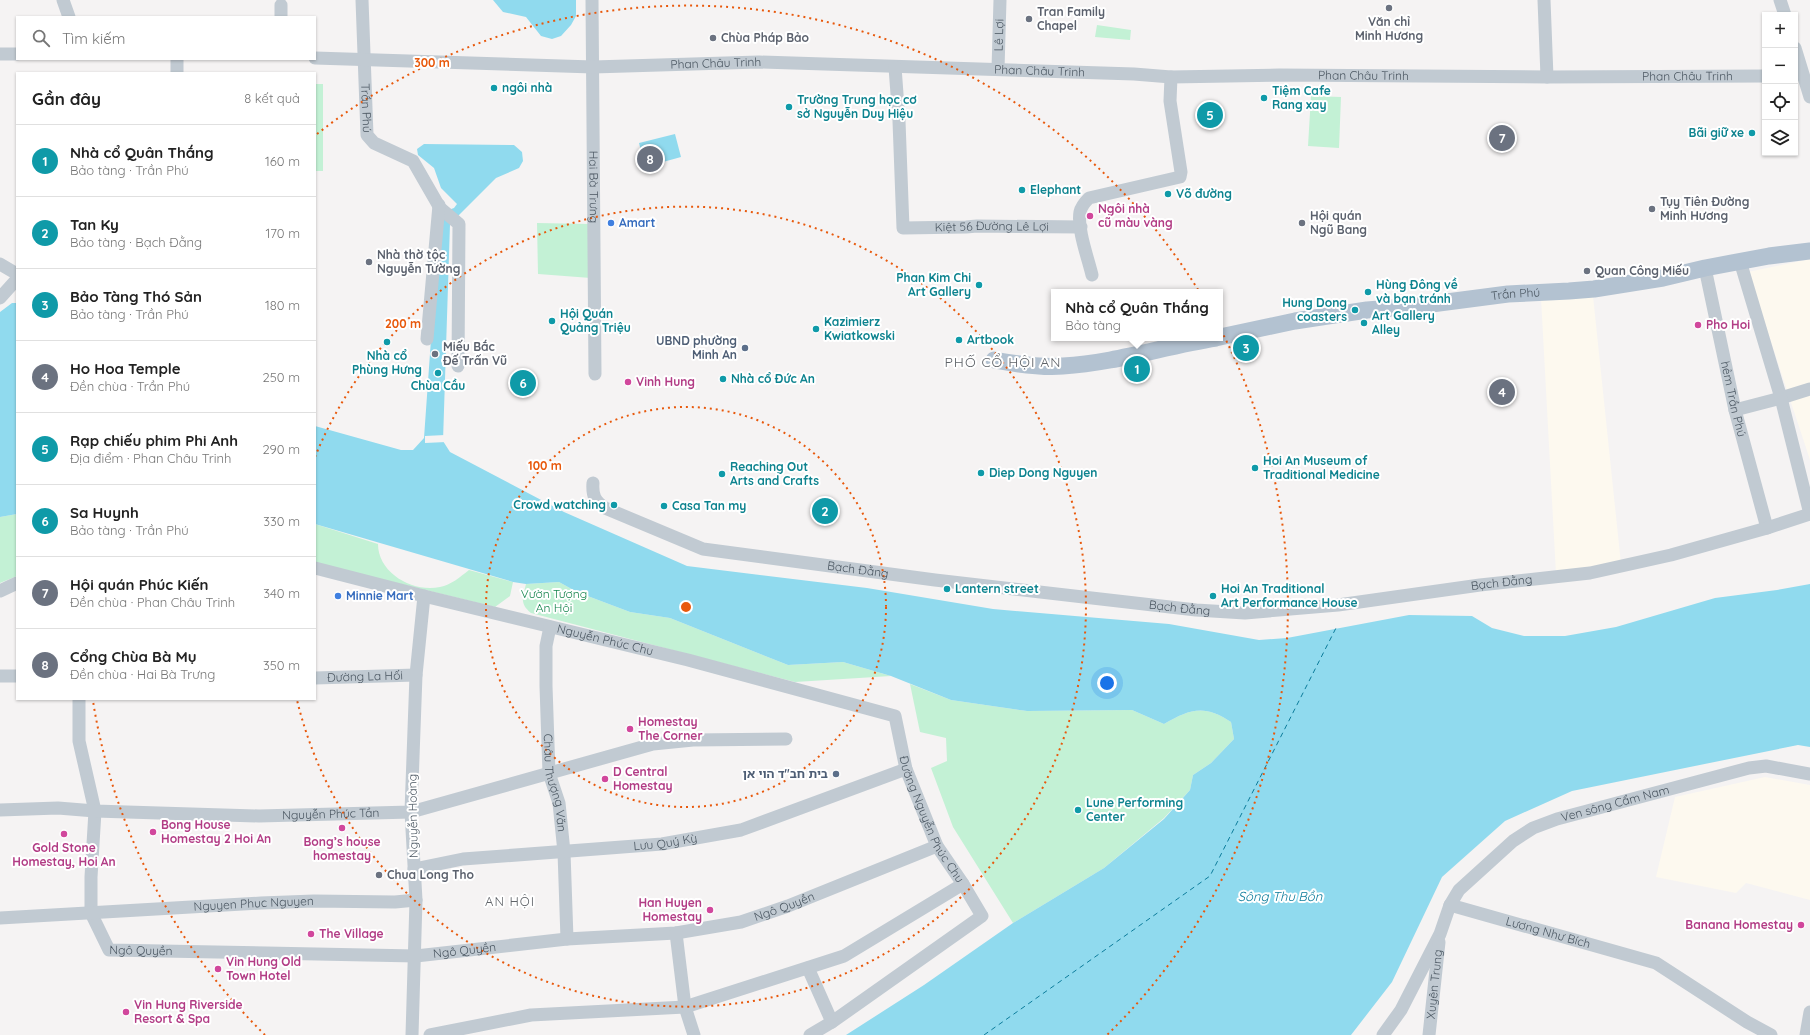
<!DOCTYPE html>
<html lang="vi">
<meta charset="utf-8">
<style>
:root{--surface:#fff;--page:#f2f2f2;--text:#222;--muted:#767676;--line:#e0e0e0;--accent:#1a73e8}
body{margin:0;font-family:Quicksand,"Noto Sans Hebrew",sans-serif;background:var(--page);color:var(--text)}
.controls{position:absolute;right:12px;top:12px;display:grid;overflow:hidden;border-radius:0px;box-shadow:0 1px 3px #0004}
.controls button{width:36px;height:36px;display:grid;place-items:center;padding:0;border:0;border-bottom:1px solid var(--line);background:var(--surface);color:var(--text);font:20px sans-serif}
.you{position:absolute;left:1107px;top:683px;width:14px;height:14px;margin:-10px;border:3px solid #fff;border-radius:50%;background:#1a73e8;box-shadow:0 0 0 6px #1a73e833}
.badge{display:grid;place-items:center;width:26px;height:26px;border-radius:50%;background:var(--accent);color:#fff;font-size:13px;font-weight:700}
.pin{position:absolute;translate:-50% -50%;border:2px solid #fff;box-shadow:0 1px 4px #0006}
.popup{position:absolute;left:1051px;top:289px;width:172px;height:52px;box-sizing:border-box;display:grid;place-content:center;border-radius:0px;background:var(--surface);filter:drop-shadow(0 1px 3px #0005);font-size:13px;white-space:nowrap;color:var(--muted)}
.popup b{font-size:15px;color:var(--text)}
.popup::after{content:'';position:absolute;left:50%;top:100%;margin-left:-8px;border:8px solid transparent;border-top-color:var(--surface)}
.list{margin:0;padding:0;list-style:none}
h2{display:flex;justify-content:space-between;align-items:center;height:52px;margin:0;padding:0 16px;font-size:17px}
h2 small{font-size:13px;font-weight:400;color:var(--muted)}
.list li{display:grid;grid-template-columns:26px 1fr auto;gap:12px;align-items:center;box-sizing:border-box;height:72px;padding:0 16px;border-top:1px solid var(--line)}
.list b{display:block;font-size:15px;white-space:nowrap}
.list p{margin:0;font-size:13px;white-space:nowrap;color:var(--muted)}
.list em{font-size:13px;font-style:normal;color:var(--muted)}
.icon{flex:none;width:22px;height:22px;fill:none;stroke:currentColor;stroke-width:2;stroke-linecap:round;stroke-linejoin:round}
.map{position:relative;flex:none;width:1810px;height:1035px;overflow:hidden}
.search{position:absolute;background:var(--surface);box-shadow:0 1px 3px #0004;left:16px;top:16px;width:300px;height:44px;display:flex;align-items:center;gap:10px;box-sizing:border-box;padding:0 14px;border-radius:0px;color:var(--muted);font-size:15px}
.panel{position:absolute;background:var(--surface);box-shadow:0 1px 3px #0004;left:16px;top:72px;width:300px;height:628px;border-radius:0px}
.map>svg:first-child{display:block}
</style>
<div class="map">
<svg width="1810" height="1035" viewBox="0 0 1810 1035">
<rect width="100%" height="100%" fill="#f5f3f3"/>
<path fill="#fdf9ef" d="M1810,259V460L1748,272Z
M1593,296L1621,564L1556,574L1541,298Z
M1765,777L1810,785V900L1746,883L1736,893L1656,877L1675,797Z"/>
<path fill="#c3f1d5" d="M1097,25L1131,30L1130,40L1095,37Z
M315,84H323V171H315Z
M1311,96L1341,97L1339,148L1308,146Z
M537,223L590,224L591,278L538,274Z
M17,514V576L0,583V517Z
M315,524L378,544C378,573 413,593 440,587C451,585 460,577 469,570L513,582L510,596L495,607L315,563Z
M559,582L577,592L630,612L670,618L788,665L843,662L891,676L795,682L531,613C519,603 523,597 526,584Z
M910,684L951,700L1027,711L1132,710L1164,724C1190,709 1204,704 1231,722L1234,739L1211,763L1193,775L1190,790L1164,818L1104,868L1013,923L953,827L931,768L947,761L946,738L920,732Z"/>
<path fill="#90daee" d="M493,0H576V16L571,25L561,36L552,39L541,36L526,17L503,12Z
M675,134L681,157L645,167L639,143Z
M424,144L514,145L522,152L523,161L519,168L496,178L450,224L443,441L450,452L564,512L687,566L867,588L993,609L1169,624L1259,640L1287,638L1409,615L1472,616L1492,628L1524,636H1565L1616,627L1715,598L1777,590L1810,584V747L1798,745L1572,791L1505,821L1442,877L1392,982L1351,1035H846L924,985L1013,923L1104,868L1164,819L1190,790L1193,775L1211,763L1234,739L1231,722C1204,704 1190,709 1164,724L1132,710L1027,711L951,700L891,676L843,662L788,665L670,618L630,612L577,592L559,582L526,584L513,582L315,524V426L401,450H413L424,438L440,213L454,208L457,204L441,188L434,168L418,155L417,149Z
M12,303H17V514L0,517V312Z"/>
<path fill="#f5f3f3" d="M445,435L446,442L425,443V436Z"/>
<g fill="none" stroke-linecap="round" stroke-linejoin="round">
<path stroke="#0c7c9b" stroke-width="1" stroke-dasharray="5 4" stroke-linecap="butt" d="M984,1035L1210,876L1336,628"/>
<g stroke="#c1cad2" stroke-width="13">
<path d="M63,0L69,17"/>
<path id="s1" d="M362,0L367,135L374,143L413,161L440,208L459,224L458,366"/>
<path id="s2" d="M592,0L595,374"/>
<path d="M1544,0L1547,77"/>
<path d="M1780,0L1785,15"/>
<path d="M281,17V5"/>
<path d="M1795,48L1810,97"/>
<path d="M0,54H17"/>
<path id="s3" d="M315,58L593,67L759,62L1134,74L1171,77L1279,75L1547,77L1765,76"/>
<path id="s4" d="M895,67L899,121L903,228L966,227L977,226L1081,227"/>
<path id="s5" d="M998,69L1000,0"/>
<path d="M177,73V59"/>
<path d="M1740,261L1781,398L1810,389"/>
<path d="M0,264L17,274"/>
<path id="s6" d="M1705,268L1735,410L1767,528"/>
<path d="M1092,275C1088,258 1077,229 1080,212C1081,207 1085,202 1089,198L1180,177L1181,172L1170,101L1171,77"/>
<path d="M0,298L17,279"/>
<path d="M427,339L439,205"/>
<path d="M1735,410L1781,398L1810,514"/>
<path id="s7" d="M593,483C592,496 595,501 605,508L703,549L935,580L1196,610L1245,613L1338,605L1480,585L1590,573L1671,555L1767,528L1810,514"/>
<path id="s8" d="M315,568L424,596L688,660L895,716L906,769L937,846L963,884L982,916L832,1022L810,1035"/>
<path d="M0,591L17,583"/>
<path id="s9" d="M550,627L546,646V686L549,773L559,803L564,852L567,939"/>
<path d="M0,676H17"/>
<path id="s10" d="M315,678L416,675"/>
<path id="s11" d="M79,699V741L95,811L91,877V913L109,950L416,956L567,939L676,933L741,922L788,906L937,846"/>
<path id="s12" d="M0,810L58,808L95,811L259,816L411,812L653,744L693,740L786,739"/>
<path id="s13" d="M414,869L463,859L662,844L741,830L906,769"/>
<path id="s14" d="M1450,905L1656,963L1747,1022L1771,1035"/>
<path id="s15" d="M0,918L261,903L314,901L395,902L416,900"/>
<path d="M676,933L685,1007L694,1035"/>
<path d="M808,968L832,1022"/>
<path d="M412,1035L416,900L411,812L416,675L424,596"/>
<path d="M430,1035L531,1015L685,1007L844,956L963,884"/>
<path id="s16" d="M1383,1035L1401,1010L1440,934L1450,905L1459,890L1513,841L1533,828L1557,819L1749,768L1766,766L1810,774"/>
<path id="s17" d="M1429,1035L1439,942"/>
<path d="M1806,1035L1810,1012"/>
</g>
<g stroke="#b3c2d1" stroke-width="17">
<path id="s18" d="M1220,337L1295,321L1367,310L1416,306L1508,294L1569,291L1594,289L1663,278L1705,268L1769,256L1810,251"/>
<path d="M994,360C1016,364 1041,368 1063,366C1115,363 1165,346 1216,338"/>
</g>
</g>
<g fill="none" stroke="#e8590c" stroke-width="2" stroke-dasharray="2 4">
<circle cx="686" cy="607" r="200"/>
<path d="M315 457A400 400 0 1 1 297 700"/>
<path d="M265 1035A600 600 0 0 1 93 701M317 134A600 600 0 0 1 1107 1035"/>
</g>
<g fill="#6b7280" stroke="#fff" stroke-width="1.5">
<circle cx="1389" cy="8" r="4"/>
<circle cx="1029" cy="19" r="4"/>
<circle cx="713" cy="38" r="4"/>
<circle cx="1652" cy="209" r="4"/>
<circle cx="1302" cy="223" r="4"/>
<circle cx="369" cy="262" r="4"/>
<circle cx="1587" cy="271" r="4"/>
<circle cx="435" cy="354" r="4"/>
<circle cx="379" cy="875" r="4"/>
</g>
<g fill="#0f9aa8" stroke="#fff" stroke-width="1.5">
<circle cx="494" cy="88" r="4"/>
<circle cx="1264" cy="98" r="4"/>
<circle cx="789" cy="107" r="4"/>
<circle cx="1752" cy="133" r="4"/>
<circle cx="1022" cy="190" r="4"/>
<circle cx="1168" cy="194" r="4"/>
<circle cx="979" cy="285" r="4"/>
<circle cx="1368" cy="292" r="4"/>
<circle cx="1355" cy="310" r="4"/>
<circle cx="552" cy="321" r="4"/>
<circle cx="1364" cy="323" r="4"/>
<circle cx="816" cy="329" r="4"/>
<circle cx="959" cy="340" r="4"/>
<circle cx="387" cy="342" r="4"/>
<circle cx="438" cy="373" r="4"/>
<circle cx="723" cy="379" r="4"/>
<circle cx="1255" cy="468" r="4"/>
<circle cx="981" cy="473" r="4"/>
<circle cx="722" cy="474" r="4"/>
<circle cx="614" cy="505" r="4"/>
<circle cx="664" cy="506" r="4"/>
<circle cx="947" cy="589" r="4"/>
<circle cx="1213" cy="596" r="4"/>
<circle cx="1078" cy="810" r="4"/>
</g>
<g fill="#d1479c" stroke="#fff" stroke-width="1.5">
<circle cx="1090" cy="216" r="4"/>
<circle cx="1698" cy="325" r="4"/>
<circle cx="628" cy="382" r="4"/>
<circle cx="630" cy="729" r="4"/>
<circle cx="605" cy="779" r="4"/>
<circle cx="342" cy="828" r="4"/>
<circle cx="153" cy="832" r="4"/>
<circle cx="64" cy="834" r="4"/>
<circle cx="710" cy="910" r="4"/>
<circle cx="1801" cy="925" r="4"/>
<circle cx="311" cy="934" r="4"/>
<circle cx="218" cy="969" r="4"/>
<circle cx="126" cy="1012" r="4"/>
</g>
<g fill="#3f7fe0" stroke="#fff" stroke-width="1.5">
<circle cx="611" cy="223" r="4"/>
<circle cx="338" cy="596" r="4"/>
</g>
<g fill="#5c6f8a" stroke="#fff" stroke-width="1.5">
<circle cx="745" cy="348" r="4"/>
<circle cx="836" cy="774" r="4"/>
</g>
<g text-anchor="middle" stroke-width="4" stroke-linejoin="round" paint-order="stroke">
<g font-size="12" font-weight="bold" fill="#5b616d" stroke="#fff" text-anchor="start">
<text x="1037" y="16">Tran Family<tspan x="1037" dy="14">Chapel</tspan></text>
<text x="1389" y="26" text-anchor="middle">Văn chỉ<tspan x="1389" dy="14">Minh Hương</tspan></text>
<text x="721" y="42">Chùa Pháp Bảo</text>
<text x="1660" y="206">Tụy Tiên Đường<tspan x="1660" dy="14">Minh Hương</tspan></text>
<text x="1310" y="220">Hội quán<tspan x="1310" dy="14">Ngũ Bang</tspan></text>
<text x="377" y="259">Nhà thờ tộc<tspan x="377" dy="14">Nguyễn Tường</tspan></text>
<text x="1595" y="275">Quan Công Miếu</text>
<text x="443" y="351">Miếu Bắc<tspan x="443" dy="14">Đế Trấn Vũ</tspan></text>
<text x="387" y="879">Chua Long Tho</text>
</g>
<g font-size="12" fill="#4a5661" stroke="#fff">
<text dy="4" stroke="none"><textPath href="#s5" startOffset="34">Lê Lợi</textPath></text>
<text dy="4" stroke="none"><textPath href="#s3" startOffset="401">Phan Châu Trinh</textPath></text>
<text dy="4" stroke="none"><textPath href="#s3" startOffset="725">Phan Châu Trinh</textPath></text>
<text dy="4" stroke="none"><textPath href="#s3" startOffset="1049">Phan Châu Trinh</textPath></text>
<text dy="4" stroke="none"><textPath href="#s3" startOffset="1373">Phan Châu Trinh</textPath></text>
<text dy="4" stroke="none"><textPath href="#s1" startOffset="108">Trần Phú</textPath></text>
<text dy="4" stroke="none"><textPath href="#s2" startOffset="187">Hai Bà Trưng</textPath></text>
<text dy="4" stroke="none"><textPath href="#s4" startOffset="250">Kiệt 56 Đường Lê Lợi</textPath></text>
<text dy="4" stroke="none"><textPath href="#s18" startOffset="299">Trần Phú</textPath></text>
<text dy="4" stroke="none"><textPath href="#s6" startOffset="134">hẻm Trần Phú</textPath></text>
<text dy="4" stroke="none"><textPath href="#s7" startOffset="292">Bạch Đằng</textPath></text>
<text dy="4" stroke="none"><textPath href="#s7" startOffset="940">Bạch Đằng</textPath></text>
<text dy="4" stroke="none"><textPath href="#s7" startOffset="616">Bạch Đằng</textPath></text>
<text dy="4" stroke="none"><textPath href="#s8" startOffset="299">Nguyễn Phúc Chu</textPath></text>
<text dy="4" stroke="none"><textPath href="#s10" startOffset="50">Đường La Hối</textPath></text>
<text dy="4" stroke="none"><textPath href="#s9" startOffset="157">Châu Thượng Văn</textPath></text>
<text dy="4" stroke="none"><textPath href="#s16" startOffset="347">Ven sông Cẩm Nam</textPath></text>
<text dy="4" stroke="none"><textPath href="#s12" startOffset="331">Nguyễn Phúc Tần</textPath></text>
<text transform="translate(413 816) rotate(-91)" y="4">Nguyễn Hoàng</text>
<text dy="4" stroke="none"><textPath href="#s8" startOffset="709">Đường Nguyễn Phúc Chu</textPath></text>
<text dy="4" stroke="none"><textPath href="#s13" startOffset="253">Lưu Quý Kỳ</textPath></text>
<text dy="4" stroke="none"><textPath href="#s15" startOffset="254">Nguyen Phuc Nguyen</textPath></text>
<text dy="4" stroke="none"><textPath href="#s11" startOffset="937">Ngô Quyền</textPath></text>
<text dy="4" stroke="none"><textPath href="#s14" startOffset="102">Lương Như Bích</textPath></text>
<text dy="4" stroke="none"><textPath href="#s11" startOffset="289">Ngô Quyền</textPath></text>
<text dy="4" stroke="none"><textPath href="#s11" startOffset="613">Ngô Quyền</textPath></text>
<text dy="4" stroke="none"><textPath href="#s17" startOffset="51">Xuyên Trung</textPath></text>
</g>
<g font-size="12" font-weight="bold" fill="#0d838f" stroke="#fff" text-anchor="start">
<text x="502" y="92">ngôi nhà</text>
<text x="1272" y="95">Tiệm Cafe<tspan x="1272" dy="14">Rang xay</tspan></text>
<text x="797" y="104">Trường Trung học cơ<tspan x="797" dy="14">sở Nguyễn Duy Hiệu</tspan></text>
<text x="1744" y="137" text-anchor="end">Bãi giữ xe</text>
<text x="1030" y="194">Elephant</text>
<text x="1176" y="198">Võ đường</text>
<text x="971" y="282" text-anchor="end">Phan Kim Chi<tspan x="971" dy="14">Art Gallery</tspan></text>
<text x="1376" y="289">Hùng Đông về<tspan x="1376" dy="14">và bạn tránh</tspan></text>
<text x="1347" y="307" text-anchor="end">Hung Dong<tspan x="1347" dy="14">coasters</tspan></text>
<text x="560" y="318">Hội Quán<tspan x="560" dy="14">Quảng Triệu</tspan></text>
<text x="1372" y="320">Art Gallery<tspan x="1372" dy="14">Alley</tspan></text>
<text x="824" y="326">Kazimierz<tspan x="824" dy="14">Kwiatkowski</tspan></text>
<text x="967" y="344">Artbook</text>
<text x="387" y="360" text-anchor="middle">Nhà cổ<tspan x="387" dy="14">Phùng Hưng</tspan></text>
<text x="731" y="383">Nhà cổ Đức An</text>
<text x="438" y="390" text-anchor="middle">Chùa Cầu</text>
<text x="1263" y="465">Hoi An Museum of<tspan x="1263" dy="14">Traditional Medicine</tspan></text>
<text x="730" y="471">Reaching Out<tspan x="730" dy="14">Arts and Crafts</tspan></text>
<text x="989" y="477">Diep Dong Nguyen</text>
<text x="606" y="509" text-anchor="end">Crowd watching</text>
<text x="672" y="510">Casa Tan my</text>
<text x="955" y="593">Lantern street</text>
<text x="1221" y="593">Hoi An Traditional<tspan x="1221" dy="14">Art Performance House</tspan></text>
<text x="1086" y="807">Lune Performing<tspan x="1086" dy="14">Center</tspan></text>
</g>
<g font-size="12" font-weight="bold" fill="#b23c85" stroke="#fff" text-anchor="start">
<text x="1098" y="213">Ngôi nhà<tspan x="1098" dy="14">cũ màu vàng</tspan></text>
<text x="1706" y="329">Pho Hoi</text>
<text x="636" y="386">Vinh Hung</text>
<text x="638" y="726">Homestay<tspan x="638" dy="14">The Corner</tspan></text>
<text x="613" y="776">D Central<tspan x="613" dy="14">Homestay</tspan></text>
<text x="161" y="829">Bong House<tspan x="161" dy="14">Homestay 2 Hoi An</tspan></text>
<text x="342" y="846" text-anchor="middle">Bong’s house<tspan x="342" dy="14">homestay</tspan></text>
<text x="64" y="852" text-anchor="middle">Gold Stone<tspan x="64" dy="14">Homestay, Hoi An</tspan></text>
<text x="702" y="907" text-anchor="end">Han Huyen<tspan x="702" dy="14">Homestay</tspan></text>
<text x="1793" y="929" text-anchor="end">Banana Homestay</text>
<text x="319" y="938">The Village</text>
<text x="226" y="966">Vin Hung Old<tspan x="226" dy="14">Town Hotel</tspan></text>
<text x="134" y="1009">Vin Hung Riverside<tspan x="134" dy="14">Resort &amp; Spa</tspan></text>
</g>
<g font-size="12" font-weight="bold" fill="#366cbe" stroke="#fff" text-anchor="start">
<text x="619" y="227">Amart</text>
<text x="346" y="600">Minnie Mart</text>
</g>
<g font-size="12" font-weight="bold" fill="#4e5e75" stroke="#fff" text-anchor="end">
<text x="737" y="345">UBND phường<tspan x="737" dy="14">Minh An</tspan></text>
<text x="828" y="778">בית חב"ד הוי אן</text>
</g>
<g font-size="12" fill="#17864f" stroke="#fff">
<text x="554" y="598">Vườn Tượng<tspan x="554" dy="14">An Hội</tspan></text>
</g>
<g font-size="13" font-style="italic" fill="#0c7c9b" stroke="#fff">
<text x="1280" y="901">Sông Thu Bồn</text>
</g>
<g font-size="13" letter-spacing="1" fill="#5f6368" stroke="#fff">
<text x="510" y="906">AN HỘI</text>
</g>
<g font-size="14" letter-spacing="1" fill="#5f6368" stroke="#fff">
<text x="1003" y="367">PHỐ CỔ HỘI AN</text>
</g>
</g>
<circle cx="686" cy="607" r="6" fill="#e8590c" stroke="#fff" stroke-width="2"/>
<g font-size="12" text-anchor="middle" font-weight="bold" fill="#e8590c" stroke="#fff" stroke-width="4" stroke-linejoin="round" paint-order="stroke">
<text x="432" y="67">300 m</text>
<text x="403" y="328">200 m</text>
<text x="545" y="470">100 m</text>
</g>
</svg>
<div class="controls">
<button>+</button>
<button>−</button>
<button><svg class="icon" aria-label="locate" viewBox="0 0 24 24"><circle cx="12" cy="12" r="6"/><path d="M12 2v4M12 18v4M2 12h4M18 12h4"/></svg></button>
<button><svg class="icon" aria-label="layers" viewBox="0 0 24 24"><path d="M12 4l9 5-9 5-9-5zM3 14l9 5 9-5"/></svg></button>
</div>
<div class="you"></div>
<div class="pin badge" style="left:1137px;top:369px;background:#0f9aa8">1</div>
<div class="popup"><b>Nhà cổ Quân Thắng</b>Bảo tàng</div>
<div class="pin badge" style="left:825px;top:511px;background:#0f9aa8">2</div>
<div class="pin badge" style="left:1246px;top:348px;background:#0f9aa8">3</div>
<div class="pin badge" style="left:1502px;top:392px;background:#6b7280">4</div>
<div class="pin badge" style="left:1210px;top:115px;background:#0f9aa8">5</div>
<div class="pin badge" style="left:523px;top:383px;background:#0f9aa8">6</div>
<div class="pin badge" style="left:1502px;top:138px;background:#6b7280">7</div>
<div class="pin badge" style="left:650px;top:159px;background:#6b7280">8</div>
<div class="search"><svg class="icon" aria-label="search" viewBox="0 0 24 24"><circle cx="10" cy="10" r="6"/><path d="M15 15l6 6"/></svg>Tìm kiếm</div>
<section class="panel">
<h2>Gần đây<small>8 kết quả</small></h2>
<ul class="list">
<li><span class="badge" style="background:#0f9aa8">1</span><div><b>Nhà cổ Quân Thắng</b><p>Bảo tàng · Trần Phú</p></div><em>160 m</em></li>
<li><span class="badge" style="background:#0f9aa8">2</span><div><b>Tan Ky</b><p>Bảo tàng · Bạch Đằng</p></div><em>170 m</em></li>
<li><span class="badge" style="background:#0f9aa8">3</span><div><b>Bảo Tàng Thó Sản</b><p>Bảo tàng · Trần Phú</p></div><em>180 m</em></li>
<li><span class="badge" style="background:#6b7280">4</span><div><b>Ho Hoa Temple</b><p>Đền chùa · Trần Phú</p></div><em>250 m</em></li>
<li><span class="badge" style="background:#0f9aa8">5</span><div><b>Rạp chiếu phim Phi Anh</b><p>Địa điểm · Phan Châu Trinh</p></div><em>290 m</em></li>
<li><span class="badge" style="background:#0f9aa8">6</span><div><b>Sa Huynh</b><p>Bảo tàng · Trần Phú</p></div><em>330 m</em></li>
<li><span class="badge" style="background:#6b7280">7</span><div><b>Hội quán Phúc Kiến</b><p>Đền chùa · Phan Châu Trinh</p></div><em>340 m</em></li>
<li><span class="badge" style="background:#6b7280">8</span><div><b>Cổng Chùa Bà Mụ</b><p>Đền chùa · Hai Bà Trưng</p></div><em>350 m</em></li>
</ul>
</section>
</div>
